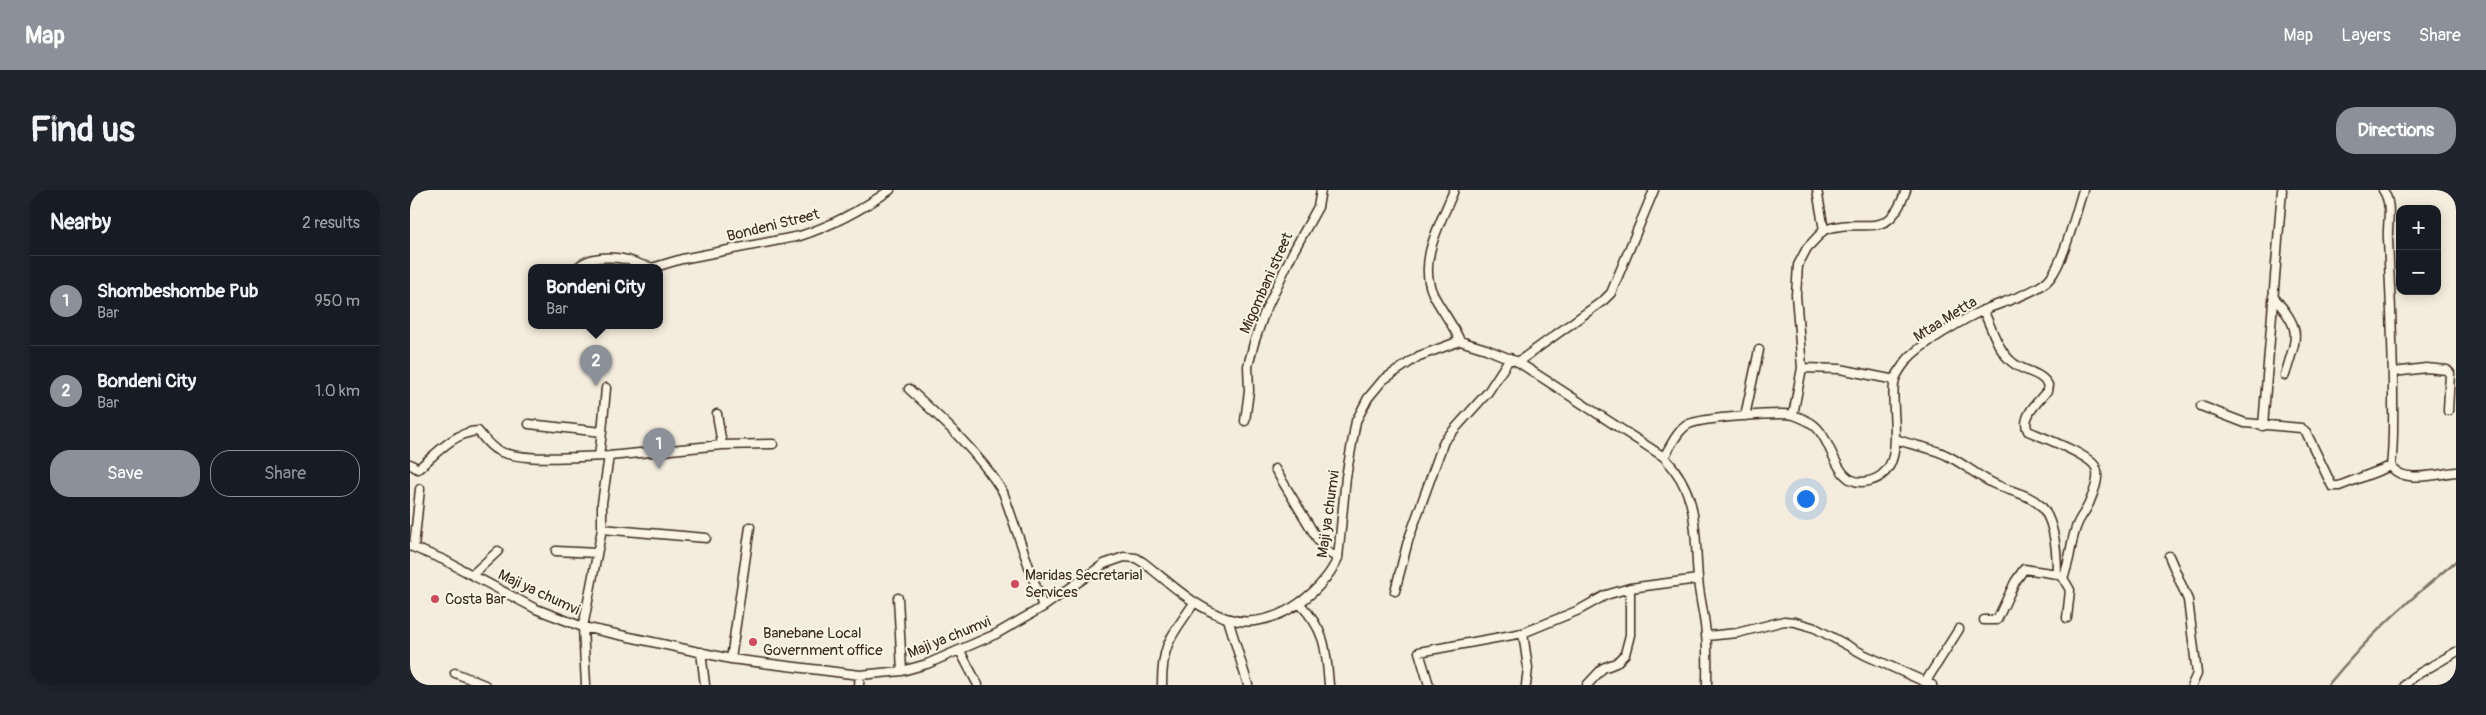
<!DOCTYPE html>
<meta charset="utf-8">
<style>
:root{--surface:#171b24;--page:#20242c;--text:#f1f3f6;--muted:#9ea1a6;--line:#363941;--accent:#8c9099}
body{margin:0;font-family:Pangolin,sans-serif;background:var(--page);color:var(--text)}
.controls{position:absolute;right:15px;top:15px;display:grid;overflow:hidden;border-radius:10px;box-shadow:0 2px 12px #0003}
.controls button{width:45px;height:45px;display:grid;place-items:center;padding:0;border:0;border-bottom:1px solid var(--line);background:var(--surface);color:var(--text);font:25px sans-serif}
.you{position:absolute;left:1395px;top:308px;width:18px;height:18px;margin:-12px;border:4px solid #fff;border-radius:50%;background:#1a73e8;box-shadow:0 0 0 8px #1a73e833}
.badge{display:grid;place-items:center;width:32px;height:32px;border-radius:50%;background:var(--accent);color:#fff;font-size:16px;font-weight:700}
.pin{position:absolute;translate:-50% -41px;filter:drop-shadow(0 1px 2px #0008)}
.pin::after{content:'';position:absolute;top:26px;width:18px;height:15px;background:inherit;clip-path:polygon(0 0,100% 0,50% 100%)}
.popup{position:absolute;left:118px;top:74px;width:135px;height:65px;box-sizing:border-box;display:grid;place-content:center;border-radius:10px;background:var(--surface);filter:drop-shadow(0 1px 4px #0005);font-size:16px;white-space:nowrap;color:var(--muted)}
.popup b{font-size:19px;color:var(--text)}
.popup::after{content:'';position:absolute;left:50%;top:100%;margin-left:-10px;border:10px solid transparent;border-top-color:var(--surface)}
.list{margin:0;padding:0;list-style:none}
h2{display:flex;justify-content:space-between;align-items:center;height:65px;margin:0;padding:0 20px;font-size:21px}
h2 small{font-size:16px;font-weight:400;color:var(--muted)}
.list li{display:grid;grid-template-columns:32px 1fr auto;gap:15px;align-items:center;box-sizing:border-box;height:90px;padding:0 20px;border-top:1px solid var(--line)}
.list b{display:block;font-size:19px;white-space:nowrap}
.list p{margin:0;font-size:16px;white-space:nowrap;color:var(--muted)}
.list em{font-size:16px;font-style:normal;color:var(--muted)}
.actions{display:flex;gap:10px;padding:15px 20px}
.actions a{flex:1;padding:11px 0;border:1px solid var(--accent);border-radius:20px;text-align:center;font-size:18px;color:var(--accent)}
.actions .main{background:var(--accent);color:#fff}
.map{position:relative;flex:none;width:2046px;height:495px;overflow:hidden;border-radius:20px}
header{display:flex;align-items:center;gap:30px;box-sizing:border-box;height:70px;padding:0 25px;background:var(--accent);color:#fff}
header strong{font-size:24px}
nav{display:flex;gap:28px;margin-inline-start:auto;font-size:18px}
.intro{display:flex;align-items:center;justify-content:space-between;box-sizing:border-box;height:120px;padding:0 30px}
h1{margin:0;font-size:35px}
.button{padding:12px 22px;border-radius:20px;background:var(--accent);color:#fff;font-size:18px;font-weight:700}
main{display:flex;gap:30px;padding:0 30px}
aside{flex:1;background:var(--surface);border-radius:20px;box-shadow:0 2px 12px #0003}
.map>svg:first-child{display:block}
</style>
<header>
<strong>Map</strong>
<nav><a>Map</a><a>Layers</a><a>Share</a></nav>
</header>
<div class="intro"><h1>Find us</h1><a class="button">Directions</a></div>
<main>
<aside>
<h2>Nearby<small>2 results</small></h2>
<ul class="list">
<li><span class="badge">1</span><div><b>Shombeshombe Pub</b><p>Bar</p></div><em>950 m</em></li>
<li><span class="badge">2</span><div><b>Bondeni City</b><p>Bar</p></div><em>1.0 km</em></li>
</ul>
<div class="actions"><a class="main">Save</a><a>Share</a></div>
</aside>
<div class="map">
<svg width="2046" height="495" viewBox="0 0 2046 495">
<rect width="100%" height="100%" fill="#f4eddd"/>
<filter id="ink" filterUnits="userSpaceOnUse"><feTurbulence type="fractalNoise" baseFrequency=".02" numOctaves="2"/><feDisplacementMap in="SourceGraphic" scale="10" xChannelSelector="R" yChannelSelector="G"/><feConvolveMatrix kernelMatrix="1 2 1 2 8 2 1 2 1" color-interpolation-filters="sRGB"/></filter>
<g filter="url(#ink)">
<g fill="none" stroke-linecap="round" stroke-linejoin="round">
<path stroke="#817466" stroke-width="2.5" d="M1918,495C1959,445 1997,412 2046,371"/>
<g stroke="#3b2a1e" stroke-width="11">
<path id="street" d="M1044,0C1032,31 1007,70 1023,104C1031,120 1043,134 1050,151
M1973,0C1983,15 1977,31 1978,48C1980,100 1983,152 1983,204C1983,229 1984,252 1981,276
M1414,40C1456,25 1477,55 1496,0
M168,77C178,66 203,66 218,70C225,72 232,76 240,77
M245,77L272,69L390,46C424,35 451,20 480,0
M1863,106C1892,141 1888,143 1875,185
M1573,120C1581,136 1588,161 1602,172C1613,182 1630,181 1638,195L1637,201C1629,211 1610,227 1618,241C1632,247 1681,265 1686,278C1690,287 1684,302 1680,311C1677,320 1670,327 1667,335C1660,352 1661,370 1653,388L1660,400L1657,428
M1108,172L1194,110L1201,103L1244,0
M1392,178L1430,179L1485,190
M1984,182L2016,178L2037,180L2040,183L2038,221
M499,199C533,230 568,262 593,302L633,417
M1791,216L1835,233L1891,238L1896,242L1922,296H1929L1981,276C1992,294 2027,284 2046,282
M307,224L312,255
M1383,225L1392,178L1386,105L1388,75L1397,58L1414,40L1407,0
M1335,226L1349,160
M835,231L839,201L838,176L844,153L854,124L883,62L908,17L911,0
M119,234L192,242L189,266
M1853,236L1872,0
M192,242L196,198
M1486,249C1502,256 1521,257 1536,265C1555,274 1569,288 1589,296C1603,302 1618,304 1630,315C1645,330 1647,364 1647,384L1653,388
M1254,267C1260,257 1268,239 1279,234C1293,228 1369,222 1384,225C1389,227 1396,230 1401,233C1425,248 1423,300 1459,291C1502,281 1477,215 1485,189C1487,184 1493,175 1497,170C1509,155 1557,127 1576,119C1593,112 1629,102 1640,88C1654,71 1666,22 1673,0
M0,274L8,279C25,265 44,242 68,241C74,248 79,256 87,260C110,273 172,266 199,266
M865,279L914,360L928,368
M192,339L296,348
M0,356L34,370L126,419L173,437L321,469L450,485L492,481L517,474L586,444L633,417L694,374L714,367L726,368L734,373C760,393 784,417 816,428C859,443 911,406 928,368L936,287L946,231L958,208L973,190L1009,166L1050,151L1076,159L1108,172L1254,267C1290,305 1284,340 1288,388C1289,407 1295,426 1296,445C1298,462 1297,479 1297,495
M4,357L10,299
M146,361L187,363
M1759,366L1778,410L1787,484L1782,495
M62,385L88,361
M985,401L998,351L1034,251L1078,202L1100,168
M488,408L492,481
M890,414C916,441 916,460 919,495
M818,429L838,495
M1574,430H1587L1605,392L1614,379L1647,384
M1297,446L1327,443L1374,431L1385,432L1405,438L1455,465L1522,495
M550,461L568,495
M291,462L295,495
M321,469L340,337
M45,483L75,495
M1516,491L1549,439
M176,495L173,437L192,339V313L199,266L312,255L363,254
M449,495L450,485
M752,495C752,453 761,447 784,413
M1019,495L1009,462L1113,443
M1116,495L1118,478L1113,443L1169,420L1196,405L1220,398L1288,389
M1177,495L1193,478L1206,473L1215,464L1220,445V398
M1995,495L2003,487L2046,462"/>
</g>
<use href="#street" stroke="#fcf5e5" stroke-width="8"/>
</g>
</g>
<g fill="#d1495b" stroke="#fcf5e5" stroke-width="2">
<circle cx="605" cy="394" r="5"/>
<circle cx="25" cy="409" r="5"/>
<circle cx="343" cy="452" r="5"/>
</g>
<g text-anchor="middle" stroke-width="4" stroke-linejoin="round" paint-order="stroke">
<g font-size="15" fill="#3b2a1e" stroke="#fcf5e5">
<text transform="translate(363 35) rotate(-14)" y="5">Bondeni Street</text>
<text transform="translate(856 93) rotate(-66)" y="5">Migombani street</text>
<text transform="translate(1535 129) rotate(-32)" y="5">Mtaa Metta</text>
<text transform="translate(918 324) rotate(-82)" y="5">Maji ya chumvi</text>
<text transform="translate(129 402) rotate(25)" y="5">Maji ya chumvi</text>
<text transform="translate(539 447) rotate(-22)" y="5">Maji ya chumvi</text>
</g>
<g font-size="15" fill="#3b2a1e" stroke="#fcf5e5" text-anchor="start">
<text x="615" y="390">Maridas Secretarial<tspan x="615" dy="17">Services</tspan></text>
<text x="35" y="414">Costa Bar</text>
<text x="353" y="448">Banebane Local<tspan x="353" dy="17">Government office</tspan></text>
</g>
</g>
</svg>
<div class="controls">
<button>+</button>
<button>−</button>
</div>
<div class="you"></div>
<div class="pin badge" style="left:249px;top:279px">1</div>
<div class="pin badge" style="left:186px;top:196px">2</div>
<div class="popup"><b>Bondeni City</b>Bar</div>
</div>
</main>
